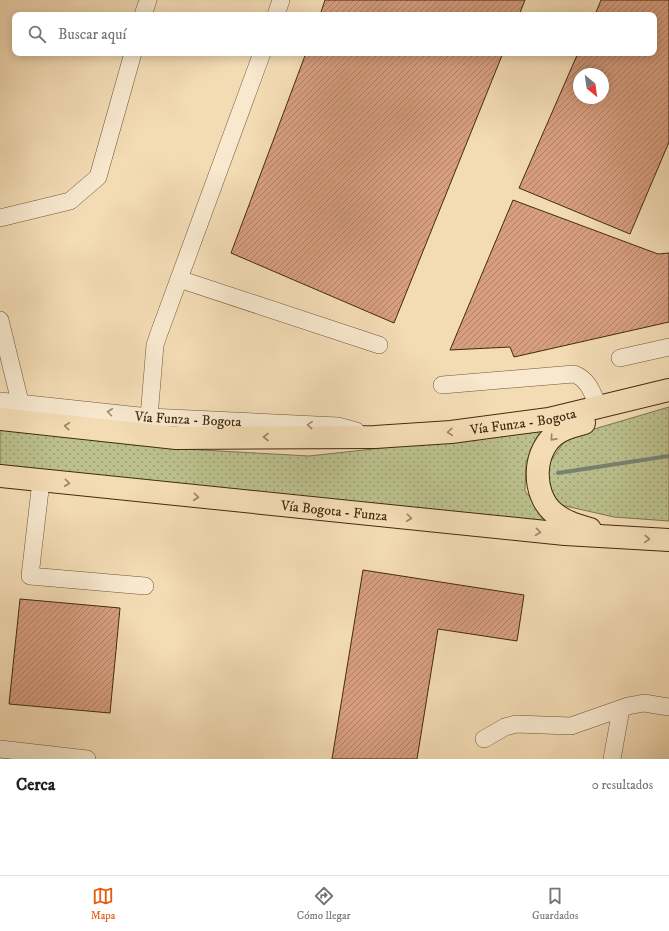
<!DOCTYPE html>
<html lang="es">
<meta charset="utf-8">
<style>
:root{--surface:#fff;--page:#f2f2f2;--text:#202124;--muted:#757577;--line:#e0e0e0;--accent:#ea580c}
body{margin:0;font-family:"IM FELL DW Pica",serif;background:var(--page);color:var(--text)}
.compass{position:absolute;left:573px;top:68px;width:36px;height:36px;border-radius:50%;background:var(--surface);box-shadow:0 2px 10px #0003;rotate:151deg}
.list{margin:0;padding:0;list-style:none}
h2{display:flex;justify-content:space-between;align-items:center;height:52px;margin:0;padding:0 16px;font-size:17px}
h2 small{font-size:13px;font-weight:400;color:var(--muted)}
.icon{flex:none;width:22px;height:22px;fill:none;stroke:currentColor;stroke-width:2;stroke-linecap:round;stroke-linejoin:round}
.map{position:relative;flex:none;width:669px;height:759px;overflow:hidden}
.search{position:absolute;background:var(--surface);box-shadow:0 2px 10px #0003;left:12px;right:12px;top:12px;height:44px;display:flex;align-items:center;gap:10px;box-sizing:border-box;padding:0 14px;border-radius:8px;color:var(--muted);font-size:15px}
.sheet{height:116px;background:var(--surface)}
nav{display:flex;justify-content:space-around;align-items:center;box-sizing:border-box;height:56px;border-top:1px solid var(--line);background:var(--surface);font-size:11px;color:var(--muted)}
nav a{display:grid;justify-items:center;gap:2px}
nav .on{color:var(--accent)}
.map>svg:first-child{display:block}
</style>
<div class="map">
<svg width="669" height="759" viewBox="0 0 669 759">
<defs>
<pattern id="grass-dots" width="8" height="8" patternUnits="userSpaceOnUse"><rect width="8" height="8" fill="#bbc08c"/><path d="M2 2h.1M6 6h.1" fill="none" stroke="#9a9c71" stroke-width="1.8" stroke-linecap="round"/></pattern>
<pattern id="building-hatch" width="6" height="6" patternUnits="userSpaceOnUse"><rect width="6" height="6" fill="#d79e80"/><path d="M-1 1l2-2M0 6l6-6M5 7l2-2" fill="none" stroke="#b08167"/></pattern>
</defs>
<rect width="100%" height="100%" fill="#f3dbb4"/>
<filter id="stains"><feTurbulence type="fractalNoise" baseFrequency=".005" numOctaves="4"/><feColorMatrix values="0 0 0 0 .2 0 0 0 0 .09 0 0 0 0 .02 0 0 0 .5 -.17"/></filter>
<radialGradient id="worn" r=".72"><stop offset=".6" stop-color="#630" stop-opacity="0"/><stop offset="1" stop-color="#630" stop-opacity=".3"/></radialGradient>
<path fill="url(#grass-dots)" stroke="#7e764e" d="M669,407V521L614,517L561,505L549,490L547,466L564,442L584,432Z
M0,429L184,449L309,456L545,430L526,461L525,491L549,521L0,467Z"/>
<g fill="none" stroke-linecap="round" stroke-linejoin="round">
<path stroke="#798172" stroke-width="4" d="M558,473L669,456"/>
</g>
<path fill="url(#building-hatch)" stroke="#422b10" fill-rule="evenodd" d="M325,0H525L519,15H320Z
M601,0H669V142L630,234L519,188L578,53H654V15H595ZM579,74H603V98H579Z
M306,53H503L394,323L231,253Z
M513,200L658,254L669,253V322L514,357L510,347L450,350Z
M363,570L524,595L517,641L438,629L417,759H332Z
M20,599L120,608L110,713L9,704Z"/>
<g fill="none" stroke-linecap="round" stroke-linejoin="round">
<g stroke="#6e5739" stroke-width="18">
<g id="minor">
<path d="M143,15L148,0"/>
<path d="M276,15L281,0"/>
<path d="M0,218L70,201L98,177L133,53"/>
<path d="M179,279L379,345"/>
<path d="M0,320L20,402"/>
<path d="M620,358L669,347"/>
<path d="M442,385L574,374C589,379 593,395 599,408"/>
<path id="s1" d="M0,401L149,417L338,426L356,431"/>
<path d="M149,417L155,345L158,336L262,53"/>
<path d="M41,481L30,576L145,586"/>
<path d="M484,739L505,727L516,724L571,726L628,706L644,703L669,707"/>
<path d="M0,749L87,759"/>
<path d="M612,759L621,709"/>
</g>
</g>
<g stroke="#422b10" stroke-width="24">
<g id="major">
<path id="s2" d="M0,419L176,438L375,437L451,432L549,419L669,390"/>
<path d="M584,423C576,425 566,428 559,432C532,448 531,494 554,513C565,522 576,525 590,529"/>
<path id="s3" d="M0,476L565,534L669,540"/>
</g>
</g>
<use href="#minor" stroke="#f7e8ce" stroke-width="17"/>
<use href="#major" stroke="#f3dbb4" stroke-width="22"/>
</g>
<defs><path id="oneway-chevron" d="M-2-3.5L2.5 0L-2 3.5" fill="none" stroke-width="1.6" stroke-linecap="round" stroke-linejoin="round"/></defs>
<g stroke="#9c8a6f">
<use href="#oneway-chevron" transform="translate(110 412) rotate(-173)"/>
<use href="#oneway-chevron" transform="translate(310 425) rotate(-177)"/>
</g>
<g stroke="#9a8362">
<use href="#oneway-chevron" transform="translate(67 426) rotate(-174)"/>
<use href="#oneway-chevron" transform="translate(450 432) rotate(175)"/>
<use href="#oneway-chevron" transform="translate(266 437) rotate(180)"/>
<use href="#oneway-chevron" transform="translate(553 438) rotate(132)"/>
<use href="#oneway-chevron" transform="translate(67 483) rotate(6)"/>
<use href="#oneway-chevron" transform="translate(196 497) rotate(6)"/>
<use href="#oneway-chevron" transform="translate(409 518) rotate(6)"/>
<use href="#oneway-chevron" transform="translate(538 532) rotate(6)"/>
<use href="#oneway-chevron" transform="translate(647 539) rotate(3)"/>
</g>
<g text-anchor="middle" stroke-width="4" stroke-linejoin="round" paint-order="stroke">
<g font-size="14" fill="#422b10" stroke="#f7e8ce">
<text dy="5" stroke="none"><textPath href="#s1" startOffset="189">Vía Funza - Bogota</textPath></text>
<text dy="5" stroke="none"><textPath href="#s2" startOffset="525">Vía Funza - Bogota</textPath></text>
<text dy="5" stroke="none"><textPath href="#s3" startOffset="336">Vía Bogota - Funza</textPath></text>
</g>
</g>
<rect width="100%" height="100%" filter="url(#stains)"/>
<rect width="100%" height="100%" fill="url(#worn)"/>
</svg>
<svg class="compass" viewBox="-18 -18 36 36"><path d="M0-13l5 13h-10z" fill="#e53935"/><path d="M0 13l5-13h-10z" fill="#757577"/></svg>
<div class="search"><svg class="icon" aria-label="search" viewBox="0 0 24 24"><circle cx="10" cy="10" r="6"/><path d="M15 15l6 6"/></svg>Buscar aquí</div>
</div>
<section class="sheet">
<h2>Cerca<small>0 resultados</small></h2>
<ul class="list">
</ul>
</section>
<nav>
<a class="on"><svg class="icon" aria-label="map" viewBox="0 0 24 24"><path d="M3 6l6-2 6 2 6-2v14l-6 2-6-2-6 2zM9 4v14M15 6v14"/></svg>Mapa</a>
<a><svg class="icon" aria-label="directions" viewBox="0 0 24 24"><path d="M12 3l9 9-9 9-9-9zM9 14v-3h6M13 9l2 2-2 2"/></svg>Cómo llegar</a>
<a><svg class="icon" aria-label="saved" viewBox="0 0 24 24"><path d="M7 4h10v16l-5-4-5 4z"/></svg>Guardados</a>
</nav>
